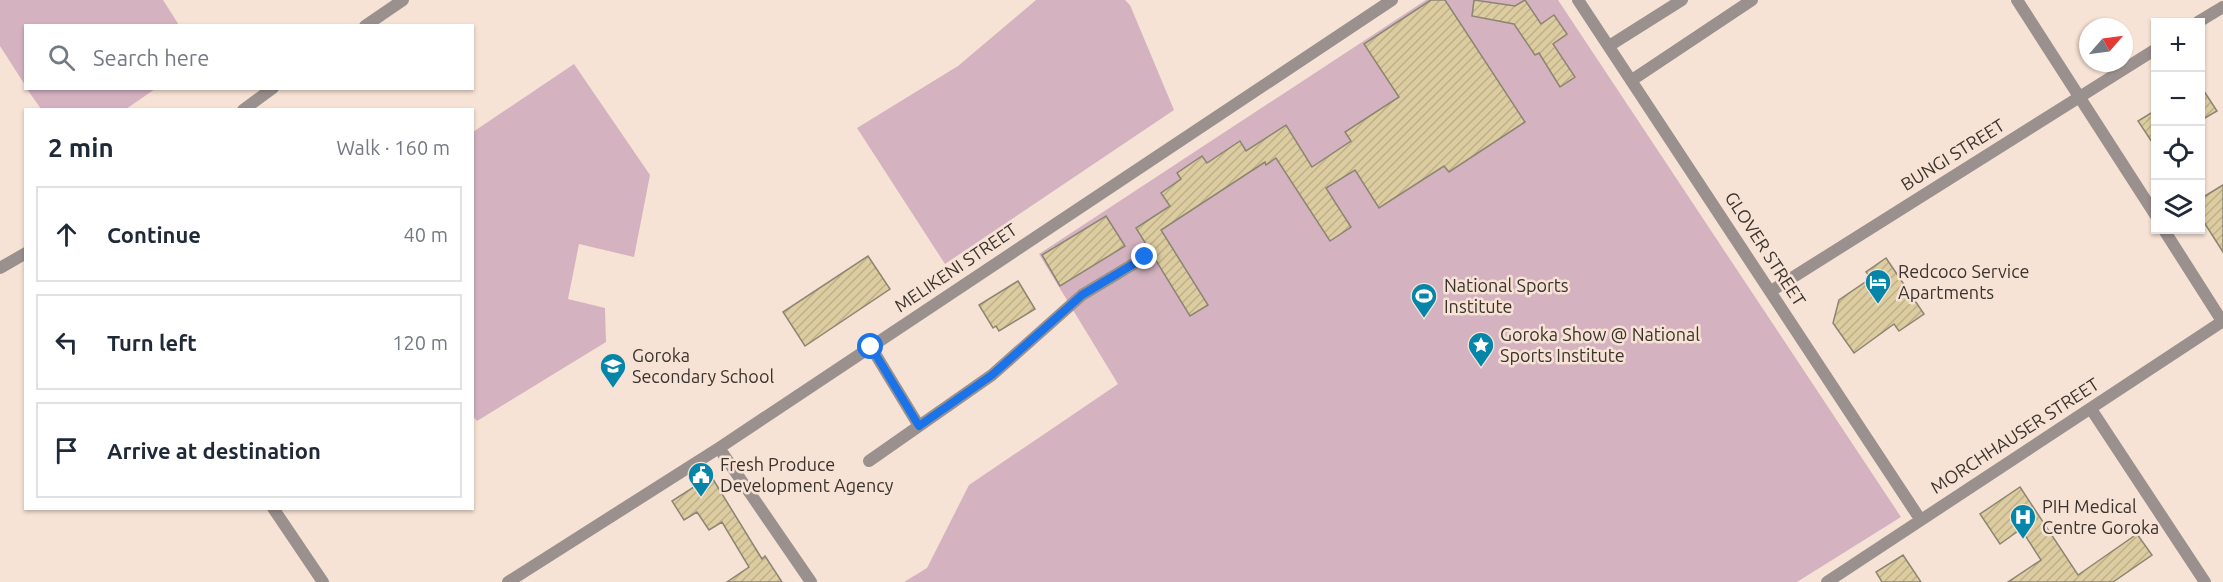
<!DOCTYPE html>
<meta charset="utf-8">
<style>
:root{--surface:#fff;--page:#f2f2f3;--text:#1f2937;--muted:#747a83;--line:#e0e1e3}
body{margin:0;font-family:Ubuntu,sans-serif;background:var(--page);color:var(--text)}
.controls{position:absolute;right:18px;top:18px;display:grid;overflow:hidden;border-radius:0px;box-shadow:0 2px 4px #0004}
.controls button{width:54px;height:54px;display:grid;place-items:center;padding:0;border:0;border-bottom:2px solid var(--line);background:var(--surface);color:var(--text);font:30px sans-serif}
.compass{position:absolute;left:2079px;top:18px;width:54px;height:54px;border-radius:50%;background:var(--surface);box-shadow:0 2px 4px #0004;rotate:62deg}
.stop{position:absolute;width:18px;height:18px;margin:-14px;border:4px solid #1a73e8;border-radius:50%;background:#fff}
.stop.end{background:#1a73e8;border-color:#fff;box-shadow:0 2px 6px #0008}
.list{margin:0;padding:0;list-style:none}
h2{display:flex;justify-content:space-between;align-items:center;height:78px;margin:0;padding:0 24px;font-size:26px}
h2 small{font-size:20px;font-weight:400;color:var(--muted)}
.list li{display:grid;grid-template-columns:39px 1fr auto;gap:18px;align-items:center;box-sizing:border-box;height:96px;margin:0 12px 12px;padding:0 12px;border:2px solid var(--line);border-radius:0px}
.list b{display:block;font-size:22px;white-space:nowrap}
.list em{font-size:20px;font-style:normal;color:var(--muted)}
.icon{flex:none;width:33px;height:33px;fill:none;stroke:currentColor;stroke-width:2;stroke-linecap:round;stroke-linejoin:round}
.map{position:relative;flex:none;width:2223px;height:582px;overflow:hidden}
.search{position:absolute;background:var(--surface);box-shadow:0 2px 4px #0004;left:24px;top:24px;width:450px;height:66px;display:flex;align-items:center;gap:15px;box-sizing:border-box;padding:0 21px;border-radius:0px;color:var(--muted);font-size:22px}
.panel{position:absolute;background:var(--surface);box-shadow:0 2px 4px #0004;left:24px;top:108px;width:450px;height:402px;border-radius:0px}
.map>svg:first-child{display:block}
</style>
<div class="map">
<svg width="2223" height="582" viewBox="0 0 2223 582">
<defs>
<pattern id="building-hatch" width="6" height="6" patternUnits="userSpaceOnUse" patternTransform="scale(1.5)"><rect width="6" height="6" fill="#dccca0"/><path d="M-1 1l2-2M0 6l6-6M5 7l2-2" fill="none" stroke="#beb08a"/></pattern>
</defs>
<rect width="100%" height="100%" fill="#f7e3d5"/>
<path fill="#d4b2c0" d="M0,0H163L179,25L26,26L25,85L0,46Z
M1036,0H1125L1130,5L1174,110L945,264L857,128L958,66Z
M1426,0H1558L1901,517L1797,582H904L927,568L969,485L1118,384L1039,254Z
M574,64L650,175L634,257L579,244L568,299L605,308L606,342L477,421L472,415L473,132Z
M27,89H155L126,109H41Z"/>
<path fill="url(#building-hatch)" stroke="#8c8572" stroke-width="1.5" d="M1431,0H1445L1525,122L1449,172L1444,166L1379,208L1355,170L1326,188L1351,227L1330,241L1276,158L1266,165L1265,162L1161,230L1208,305L1190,316L1136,228L1170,206L1161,193L1181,179L1177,173L1202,156L1207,163L1240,141L1246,151L1286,125L1312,167L1351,141L1345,132L1399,97L1364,44Z
M1474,0L1515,6L1525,0L1541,24L1554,15L1567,34L1553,44L1575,77L1560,87L1539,53L1535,55L1514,24L1472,16Z
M2200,85L2217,111L2200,121Z
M2156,110V148L2138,121Z
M2223,185V252L2200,216V199Z
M1106,216L1125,246L1060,286L1042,255Z
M868,256L890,289L805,346L783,312Z
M1886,258L1924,314L1899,331L1894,324L1854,353L1833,323L1839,300L1871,278L1866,272Z
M1018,281L1035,309L999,331L996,326L993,328L979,305Z
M711,476L762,559L765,556L782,582H727L749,567L722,522L709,530L697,512L684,520L672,501Z
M2020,487L2078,575L2137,534L2152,555L2113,582H2008L2041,560L2021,529L2000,544L1980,514Z
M1903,555L1921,582H1882L1876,572Z"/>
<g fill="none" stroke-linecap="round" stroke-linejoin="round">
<path stroke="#9a908e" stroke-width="12" d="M1578,0L1920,519
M2017,0L2156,216
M2198,22L2223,7
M365,26L403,0
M1609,46L1682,0
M1632,80L1752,0
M243,110L273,88
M2164,230L2222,321
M0,268L26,253
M1771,291L2156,49
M871,347L919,426
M2091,409L2205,582
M719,448L811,582
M869,461L992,375L1082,295L1145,257
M273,508L323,582
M508,582L719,448L1392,0
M1827,582L2223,321"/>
</g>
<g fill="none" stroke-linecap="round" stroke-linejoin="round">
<path stroke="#1a73e8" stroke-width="8" d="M871,347L919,426L992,375L1082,295L1145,257"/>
</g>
<defs>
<g id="hotel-pin" transform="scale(1.35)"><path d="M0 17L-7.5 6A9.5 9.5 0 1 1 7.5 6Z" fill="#0585a8" stroke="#f7e3d5"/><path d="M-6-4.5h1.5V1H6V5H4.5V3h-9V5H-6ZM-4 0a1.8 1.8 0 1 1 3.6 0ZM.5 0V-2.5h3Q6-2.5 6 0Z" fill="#fff"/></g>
<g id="stadium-pin" transform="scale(1.35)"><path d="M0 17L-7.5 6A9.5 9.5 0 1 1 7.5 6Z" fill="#0585a8" stroke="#f7e3d5"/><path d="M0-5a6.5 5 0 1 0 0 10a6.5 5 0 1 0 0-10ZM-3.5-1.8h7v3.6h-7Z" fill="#fff"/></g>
<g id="sight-pin" transform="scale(1.35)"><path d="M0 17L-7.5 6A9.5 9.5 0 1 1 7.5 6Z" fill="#0585a8" stroke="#f7e3d5"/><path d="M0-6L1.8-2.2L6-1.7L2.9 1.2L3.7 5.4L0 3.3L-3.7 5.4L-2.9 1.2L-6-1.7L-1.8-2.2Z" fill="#fff"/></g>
<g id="school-pin" transform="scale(1.35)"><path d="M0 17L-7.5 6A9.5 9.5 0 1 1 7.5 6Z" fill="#0585a8" stroke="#f7e3d5"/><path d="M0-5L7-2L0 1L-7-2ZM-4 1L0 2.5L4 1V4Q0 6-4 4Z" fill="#fff"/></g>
<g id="civic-pin" transform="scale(1.35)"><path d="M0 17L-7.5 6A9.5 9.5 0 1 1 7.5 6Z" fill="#0585a8" stroke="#f7e3d5"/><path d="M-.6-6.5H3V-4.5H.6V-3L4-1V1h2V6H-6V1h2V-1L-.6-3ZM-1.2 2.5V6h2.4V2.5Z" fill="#fff"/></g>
<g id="hospital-pin" transform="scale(1.35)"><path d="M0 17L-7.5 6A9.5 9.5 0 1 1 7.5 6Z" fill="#0585a8" stroke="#f7e3d5"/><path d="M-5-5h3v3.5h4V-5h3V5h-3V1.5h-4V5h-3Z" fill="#fff"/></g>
</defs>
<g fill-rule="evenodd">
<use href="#hotel-pin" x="1878" y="282"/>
<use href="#stadium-pin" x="1424" y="296"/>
<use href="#sight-pin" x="1481" y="345"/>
<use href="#school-pin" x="613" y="366"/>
<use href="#civic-pin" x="701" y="475"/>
<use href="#hospital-pin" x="2023" y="517"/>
</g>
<g text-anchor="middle" stroke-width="5" stroke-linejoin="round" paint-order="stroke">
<g font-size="18" fill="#3b332d" stroke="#f7e3d5">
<text transform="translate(1953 155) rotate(-32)" y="6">BUNGI STREET</text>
<text transform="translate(1765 249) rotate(57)" y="6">GLOVER STREET</text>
<text transform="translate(956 268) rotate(-34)" y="6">MELIKENI STREET</text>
<text transform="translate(2015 436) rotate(-33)" y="6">MORCHHAUSER STREET</text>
</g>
<g font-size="18" fill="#3b332d" stroke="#f7e3d5" text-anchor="start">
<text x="1898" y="278">Redcoco Service<tspan x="1898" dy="21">Apartments</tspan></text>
<text x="1444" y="292">National Sports<tspan x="1444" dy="21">Institute</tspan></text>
<text x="1500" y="341">Goroka Show @ National<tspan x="1500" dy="21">Sports Institute</tspan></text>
<text x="632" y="362">Goroka<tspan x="632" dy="21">Secondary School</tspan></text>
<text x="720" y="471">Fresh Produce<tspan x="720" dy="21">Development Agency</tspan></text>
<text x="2042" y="513">PIH Medical<tspan x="2042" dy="21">Centre Goroka</tspan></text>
</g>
</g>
</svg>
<div class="controls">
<button>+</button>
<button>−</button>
<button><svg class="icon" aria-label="locate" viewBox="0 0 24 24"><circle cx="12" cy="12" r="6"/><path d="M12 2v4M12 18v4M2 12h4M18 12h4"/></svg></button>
<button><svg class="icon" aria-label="layers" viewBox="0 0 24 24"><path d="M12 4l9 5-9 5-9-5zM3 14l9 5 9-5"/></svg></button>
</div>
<svg class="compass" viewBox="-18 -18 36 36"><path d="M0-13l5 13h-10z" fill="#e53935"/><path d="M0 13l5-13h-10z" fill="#747a83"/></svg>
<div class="stop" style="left:871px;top:347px"></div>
<div class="stop end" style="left:1145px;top:257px"></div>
<div class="search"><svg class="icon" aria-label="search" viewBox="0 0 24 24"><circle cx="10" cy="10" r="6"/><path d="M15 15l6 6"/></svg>Search here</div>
<section class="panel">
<h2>2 min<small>Walk · 160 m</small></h2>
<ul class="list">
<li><svg class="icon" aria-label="ahead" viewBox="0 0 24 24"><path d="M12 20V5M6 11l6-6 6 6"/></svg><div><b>Continue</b></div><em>40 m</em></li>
<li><svg class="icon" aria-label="left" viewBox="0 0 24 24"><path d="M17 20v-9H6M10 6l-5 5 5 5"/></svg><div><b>Turn left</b></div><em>120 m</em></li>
<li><svg class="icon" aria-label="arrive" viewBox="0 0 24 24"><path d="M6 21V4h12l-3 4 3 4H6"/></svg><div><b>Arrive at destination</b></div></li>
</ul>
</section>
</div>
